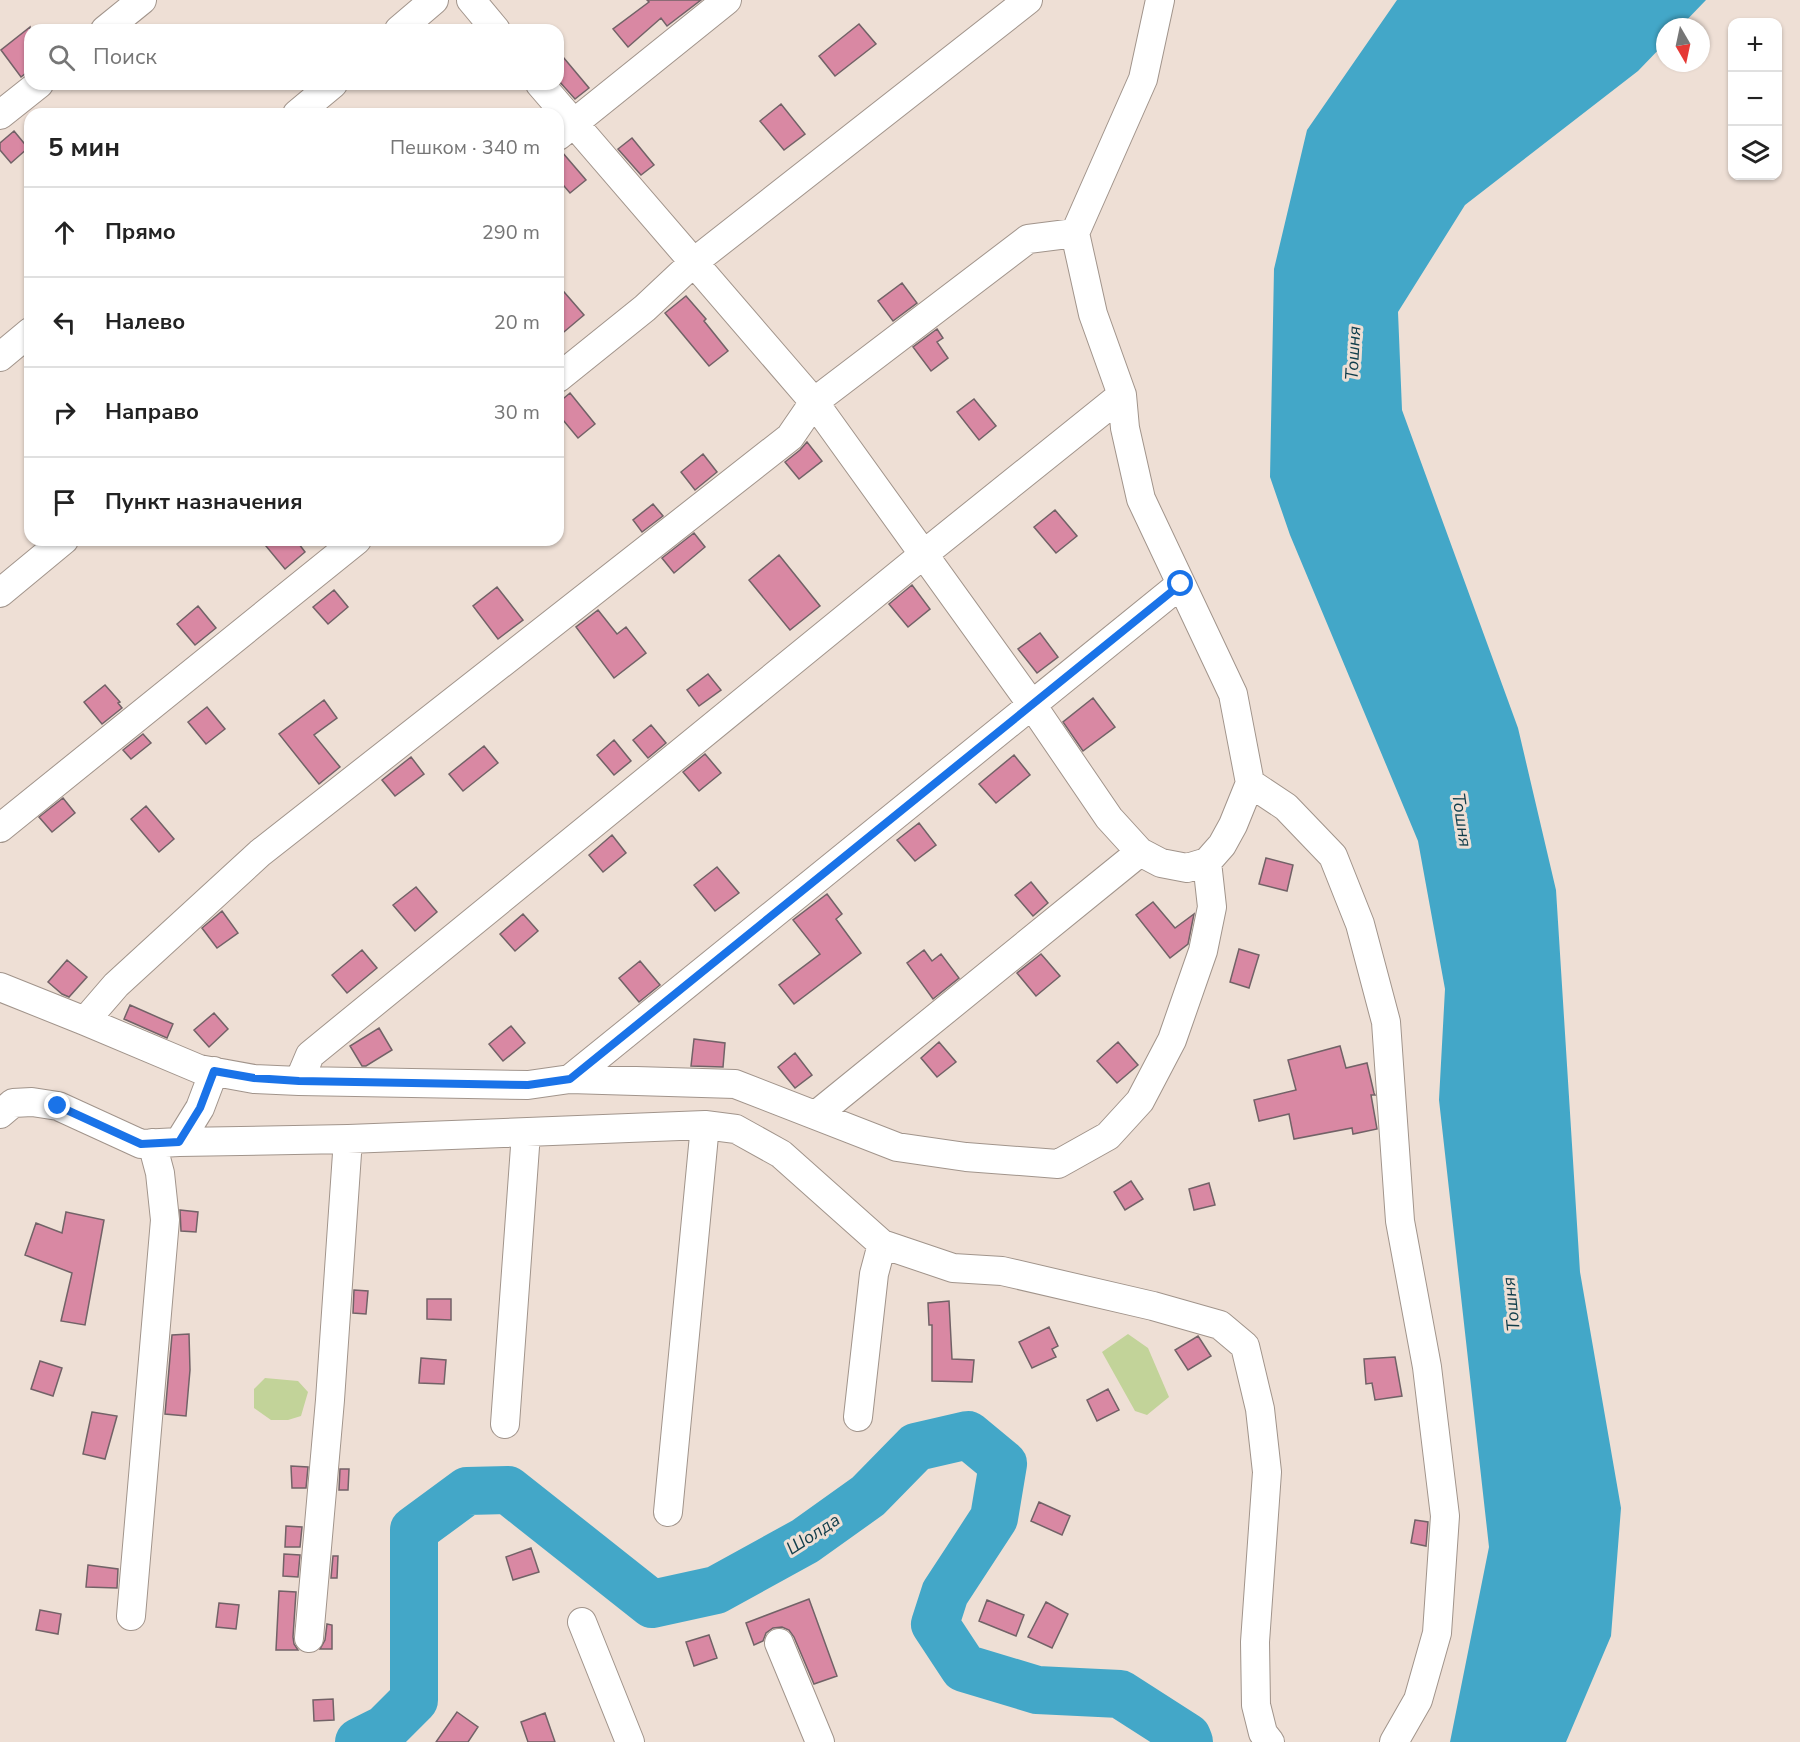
<!DOCTYPE html>
<html lang="ru">
<meta charset="utf-8">
<style>
:root{--surface:#fff;--page:#f6f6f6;--text:#222;--muted:#767676;--line:#e0e0e0}
body{margin:0;font-family:"Nunito Sans",sans-serif;background:var(--page);color:var(--text)}
.controls{position:absolute;right:18px;top:18px;display:grid;overflow:hidden;border-radius:12px;box-shadow:0 2px 4px #0004}
.controls button{width:54px;height:54px;display:grid;place-items:center;padding:0;border:0;border-bottom:2px solid var(--line);background:var(--surface);color:var(--text);font:30px sans-serif}
.compass{position:absolute;left:1656px;top:18px;width:54px;height:54px;border-radius:50%;background:var(--surface);box-shadow:0 2px 4px #0004;rotate:171deg}
.stop{position:absolute;width:18px;height:18px;margin:-14px;border:4px solid #1a73e8;border-radius:50%;background:#fff}
.stop.end{background:#1a73e8;border-color:#fff;box-shadow:0 2px 6px #0008}
.list{margin:0;padding:0;list-style:none}
h2{display:flex;justify-content:space-between;align-items:center;height:78px;margin:0;padding:0 24px;font-size:26px}
h2 small{font-size:20px;font-weight:400;color:var(--muted)}
.list li{display:grid;grid-template-columns:39px 1fr auto;gap:18px;align-items:center;box-sizing:border-box;height:90px;padding:0 24px;border-top:2px solid var(--line)}
.list b{display:block;font-size:22px;white-space:nowrap}
.list em{font-size:20px;font-style:normal;color:var(--muted)}
.icon{flex:none;width:33px;height:33px;fill:none;stroke:currentColor;stroke-width:2;stroke-linecap:round;stroke-linejoin:round}
.map{position:relative;flex:none;width:1800px;height:1742px;overflow:hidden}
.search{position:absolute;background:var(--surface);box-shadow:0 2px 4px #0004;left:24px;top:24px;width:540px;height:66px;display:flex;align-items:center;gap:15px;box-sizing:border-box;padding:0 21px;border-radius:18px;color:var(--muted);font-size:22px}
.panel{position:absolute;background:var(--surface);box-shadow:0 2px 4px #0004;left:24px;top:108px;width:540px;height:438px;border-radius:18px}
.map>svg:first-child{display:block}
</style>
<div class="map">
<svg width="1800" height="1742" viewBox="0 0 1800 1742">
<rect width="100%" height="100%" fill="#eedfd5"/>
<path fill="#c2d399" d="M1128,1334L1148,1348L1169,1397L1147,1415L1135,1411L1102,1352Z
M265,1378L298,1381L308,1392L301,1416L288,1420H271L254,1408V1389Z"/>
<path fill="#43a7c8" d="M1397,0H1706L1680,27H1665V43L1638,71L1465,205L1398,312L1402,410L1518,728L1556,890L1580,1272L1621,1508L1611,1636L1566,1742H1450L1489,1547L1439,1100L1445,989L1418,841L1290,535L1270,477L1274,269L1307,130Z"/>
<g fill="none" stroke-linecap="round" stroke-linejoin="round">
<path stroke="#43a7c8" stroke-width="48" d="M359,1742L385,1729L414,1700V1530L467,1491L508,1490L652,1604L716,1590L805,1541L868,1496L916,1447L968,1435L1003,1464L994,1518L945,1593L935,1624L964,1668L1037,1690L1120,1694L1187,1737L1189,1742"/>
</g>
<path fill="#d988a3" stroke="#726267" stroke-width="1.5" d="M647,0H701L667,26L661,18L628,47L613,29L649,2Z
M859,24L876,44L835,76L819,56Z
M30,27V70L21,77L1,50Z
M558,51L589,88L575,99L558,80Z
M781,104L805,134L784,150L760,121Z
M14,131L28,148L11,163L0,150V143Z
M632,138L654,165L641,175L618,149Z
M558,152H562L586,180L570,193L558,179Z
M902,283L917,303L893,321L878,301Z
M558,285L584,315L558,337Z
M686,296L706,319L704,321L728,351L709,366L665,313Z
M937,329L943,338L937,342L948,358L931,371L913,347Z
M570,393L595,424L578,438L558,414V403Z
M974,399L996,426L979,440L957,412Z
M807,442L822,461L799,479L785,462L800,450Z
M703,454L717,472L695,490L681,472Z
M653,504L663,516L642,532L633,520Z
M1055,510L1077,536L1056,553L1034,527Z
M694,533L705,547L674,573L662,558Z
M261,540H296L305,552L285,569Z
M779,555L820,606L790,630L749,580Z
M912,585L930,609L908,627L889,604Z
M497,587L523,620L498,639L473,606Z
M334,590L348,607L328,624L313,607Z
M198,606L216,628L195,645L177,624Z
M598,610L617,634L626,627L646,653L614,678L576,627Z
M1040,633L1058,657L1037,673L1018,649Z
M708,674L721,690L699,706L687,690Z
M105,685L120,702L118,703L122,708L102,724L84,702Z
M1093,698L1115,727L1083,751L1063,722Z
M324,700L337,718L314,735L340,767L319,784L279,734Z
M207,707L225,729L206,744L188,722Z
M651,725L666,743L648,758L633,740Z
M143,734L151,743L131,759L123,750Z
M614,740L631,761L614,775L597,755Z
M484,746L498,763L463,791L449,774Z
M705,754L721,773L699,791L683,772Z
M1014,755L1030,775L996,803L979,784Z
M411,757L424,774L395,796L382,780Z
M63,798L75,813L52,832L39,817Z
M146,806L174,839L159,852L131,819Z
M919,823L936,845L915,861L897,840Z
M612,835L626,853L603,872L589,855Z
M1266,858L1293,865L1287,891L1259,884Z
M717,867L739,893L715,911L694,885Z
M1031,882L1048,903L1033,916L1015,895Z
M416,887L437,912L415,931L393,905Z
M827,894L842,914L836,919L861,953L794,1004L779,985L820,954L793,920Z
M1153,902L1175,928L1194,914L1188,944L1170,958L1136,915Z
M222,911L238,933L217,948L202,928Z
M523,914L538,931L515,951L500,934Z
M1239,949L1259,955L1249,988L1230,982Z
M362,950L377,968L347,993L332,975Z
M924,950L932,961L941,954L959,978L933,999L907,963Z
M1041,954L1060,976L1036,996L1017,973Z
M67,960L87,977L69,997L62,994L48,982Z
M640,961L660,985L639,1002L619,978Z
M130,1005L173,1024L167,1038L124,1019Z
M214,1013L228,1029L209,1047L194,1030Z
M511,1026L525,1043L503,1061L489,1044Z
M379,1028L392,1050L366,1066H362L350,1046Z
M694,1039L725,1043L723,1067L691,1066Z
M939,1042L956,1062L937,1077L921,1058Z
M1118,1042L1138,1065L1117,1083L1097,1061Z
M1340,1046L1346,1068L1367,1063L1374,1093L1375,1095H1371L1377,1129L1353,1134L1352,1128L1294,1139L1289,1114L1259,1121L1254,1100L1296,1090L1288,1060Z
M795,1053L812,1075L795,1088L778,1067Z
M1131,1181L1143,1199L1125,1210L1114,1192Z
M1209,1183L1215,1205L1194,1210L1189,1189Z
M180,1210L198,1212L196,1232L181,1231Z
M66,1212L104,1220L85,1325L61,1321L72,1273L25,1255L36,1223L62,1233Z
M354,1290L368,1291L366,1314L353,1313Z
M427,1299H451V1320L427,1319Z
M949,1301L952,1359L974,1360L972,1382L932,1381V1325H929L928,1303Z
M1049,1327L1058,1346L1052,1349L1056,1357L1032,1368L1019,1342Z
M189,1334L190,1370L186,1416L165,1414L172,1335Z
M1198,1336L1211,1356L1188,1370L1175,1350Z
M1395,1357L1402,1396L1375,1400L1372,1383L1366,1384L1364,1359Z
M421,1358L446,1360L444,1384L419,1383Z
M40,1361L62,1368L53,1396L31,1389Z
M1108,1389L1119,1410L1097,1421L1087,1400Z
M92,1412L117,1416L105,1459L83,1454Z
M291,1466L308,1467L306,1488H292Z
M340,1469H349L348,1490H339Z
M1039,1502L1070,1516L1062,1535L1031,1521Z
M1415,1520L1428,1522L1426,1546L1411,1543Z
M286,1526L302,1527L300,1547H285Z
M531,1548L539,1572L513,1580L506,1557Z
M284,1554L300,1555L298,1577L283,1576Z
M333,1556H338L337,1578H331Z
M88,1565L118,1569L117,1588L86,1587Z
M279,1591L296,1592L293,1637L294,1644L298,1650H276Z
M809,1599L837,1676L814,1684L794,1637L789,1630L782,1627L773,1628L766,1633L763,1641L754,1645L746,1623Z
M987,1600L1024,1615L1016,1636L979,1621Z
M1046,1602L1068,1614L1052,1648L1028,1637Z
M219,1603L239,1605L236,1629L216,1627Z
M40,1610L61,1614L58,1634L36,1630Z
M327,1624L332,1625V1649H320L325,1640Z
M709,1635L717,1658L694,1666L686,1642Z
M333,1699L334,1720L314,1721L313,1700Z
M457,1712L478,1727L468,1742H436Z
M545,1713L555,1742H528L521,1722Z"/>
<g fill="none" stroke-linecap="round" stroke-linejoin="round">
<g stroke="#a1948b" stroke-width="30">
<path id="minor" d="M471,0L496,30
M105,30L142,0
M399,30L434,0
M540,84L814,402L1032,705L1109,818L1140,852L1161,863L1187,868L1207,862L1222,845L1233,825L1250,783L1233,694L1141,499L1125,428L1122,395L1093,314L1075,233L1143,79L1160,0
M297,114L333,84
M0,115L39,84
M558,136L727,0
M0,357L30,332
M558,378L645,308L694,262L1028,0
M0,593L64,540
M1250,783L1286,807L1333,856L1360,924L1386,1022L1400,1221L1427,1367L1445,1516L1437,1633L1418,1700L1394,1742
M0,828L357,540
M0,987L85,1021L199,1069L254,1079L299,1081L528,1085L570,1079L735,1084L897,1147L966,1157L1058,1164L1108,1136L1140,1101L1172,1040L1203,951L1212,907L1207,862
M85,1021L116,985L260,853L790,437L814,402L1028,239L1075,233
M570,1079L1181,584
M299,1081L310,1055L924,554L1122,395
M0,1114L13,1103L32,1102L58,1106L141,1144L179,1142L200,1108L214,1071
M816,1115L1140,852
M179,1142L348,1139L705,1125L736,1129L781,1154L882,1244L953,1268L1002,1271L1153,1306L1220,1325L1245,1346L1260,1409L1267,1472L1255,1642L1256,1705L1263,1733L1270,1742
M858,1417L874,1274L882,1244
M505,1424L526,1133
M668,1512L705,1125
M131,1616L165,1220L160,1173L152,1143
M582,1622L630,1742
M309,1638L330,1400L348,1139
M779,1643L820,1742"/>
</g>
<use href="#minor" stroke="#fff" stroke-width="28"/>
</g>
<g fill="none" stroke-linecap="round" stroke-linejoin="round">
<path stroke="#1a73e8" stroke-width="8" d="M58,1106L141,1144L179,1142L200,1108L214,1071L254,1078L299,1081L528,1085L570,1079L1181,584"/>
</g>
<g text-anchor="middle" stroke-width="6" stroke-linejoin="round" paint-order="stroke">
<g font-size="18" font-style="italic" fill="#103d4b" stroke="#eedfd5">
<text transform="translate(1353 353) rotate(-87)" y="6">Тошня</text>
<text transform="translate(1462 820) rotate(82)" y="6">Тошня</text>
<text transform="translate(1511 1304) rotate(-96)" y="6">Тошня</text>
<text transform="translate(813 1534) rotate(-33)" y="6">Шолда</text>
</g>
</g>
</svg>
<div class="controls">
<button>+</button>
<button>−</button>
<button><svg class="icon" aria-label="layers" viewBox="0 0 24 24"><path d="M12 4l9 5-9 5-9-5zM3 14l9 5 9-5"/></svg></button>
</div>
<svg class="compass" viewBox="-18 -18 36 36"><path d="M0-13l5 13h-10z" fill="#e53935"/><path d="M0 13l5-13h-10z" fill="#767676"/></svg>
<div class="stop" style="left:1181px;top:584px"></div>
<div class="stop end" style="left:58px;top:1106px"></div>
<div class="search"><svg class="icon" aria-label="search" viewBox="0 0 24 24"><circle cx="10" cy="10" r="6"/><path d="M15 15l6 6"/></svg>Поиск</div>
<section class="panel">
<h2>5 мин<small>Пешком · 340 m</small></h2>
<ul class="list">
<li><svg class="icon" aria-label="ahead" viewBox="0 0 24 24"><path d="M12 20V5M6 11l6-6 6 6"/></svg><div><b>Прямо</b></div><em>290 m</em></li>
<li><svg class="icon" aria-label="left" viewBox="0 0 24 24"><path d="M17 20v-9H6M10 6l-5 5 5 5"/></svg><div><b>Налево</b></div><em>20 m</em></li>
<li><svg class="icon" aria-label="right" viewBox="0 0 24 24"><path d="M7 20v-9h11M14 6l5 5-5 5"/></svg><div><b>Направо</b></div><em>30 m</em></li>
<li><svg class="icon" aria-label="arrive" viewBox="0 0 24 24"><path d="M6 21V4h12l-3 4 3 4H6"/></svg><div><b>Пункт назначения</b></div></li>
</ul>
</section>
</div>
